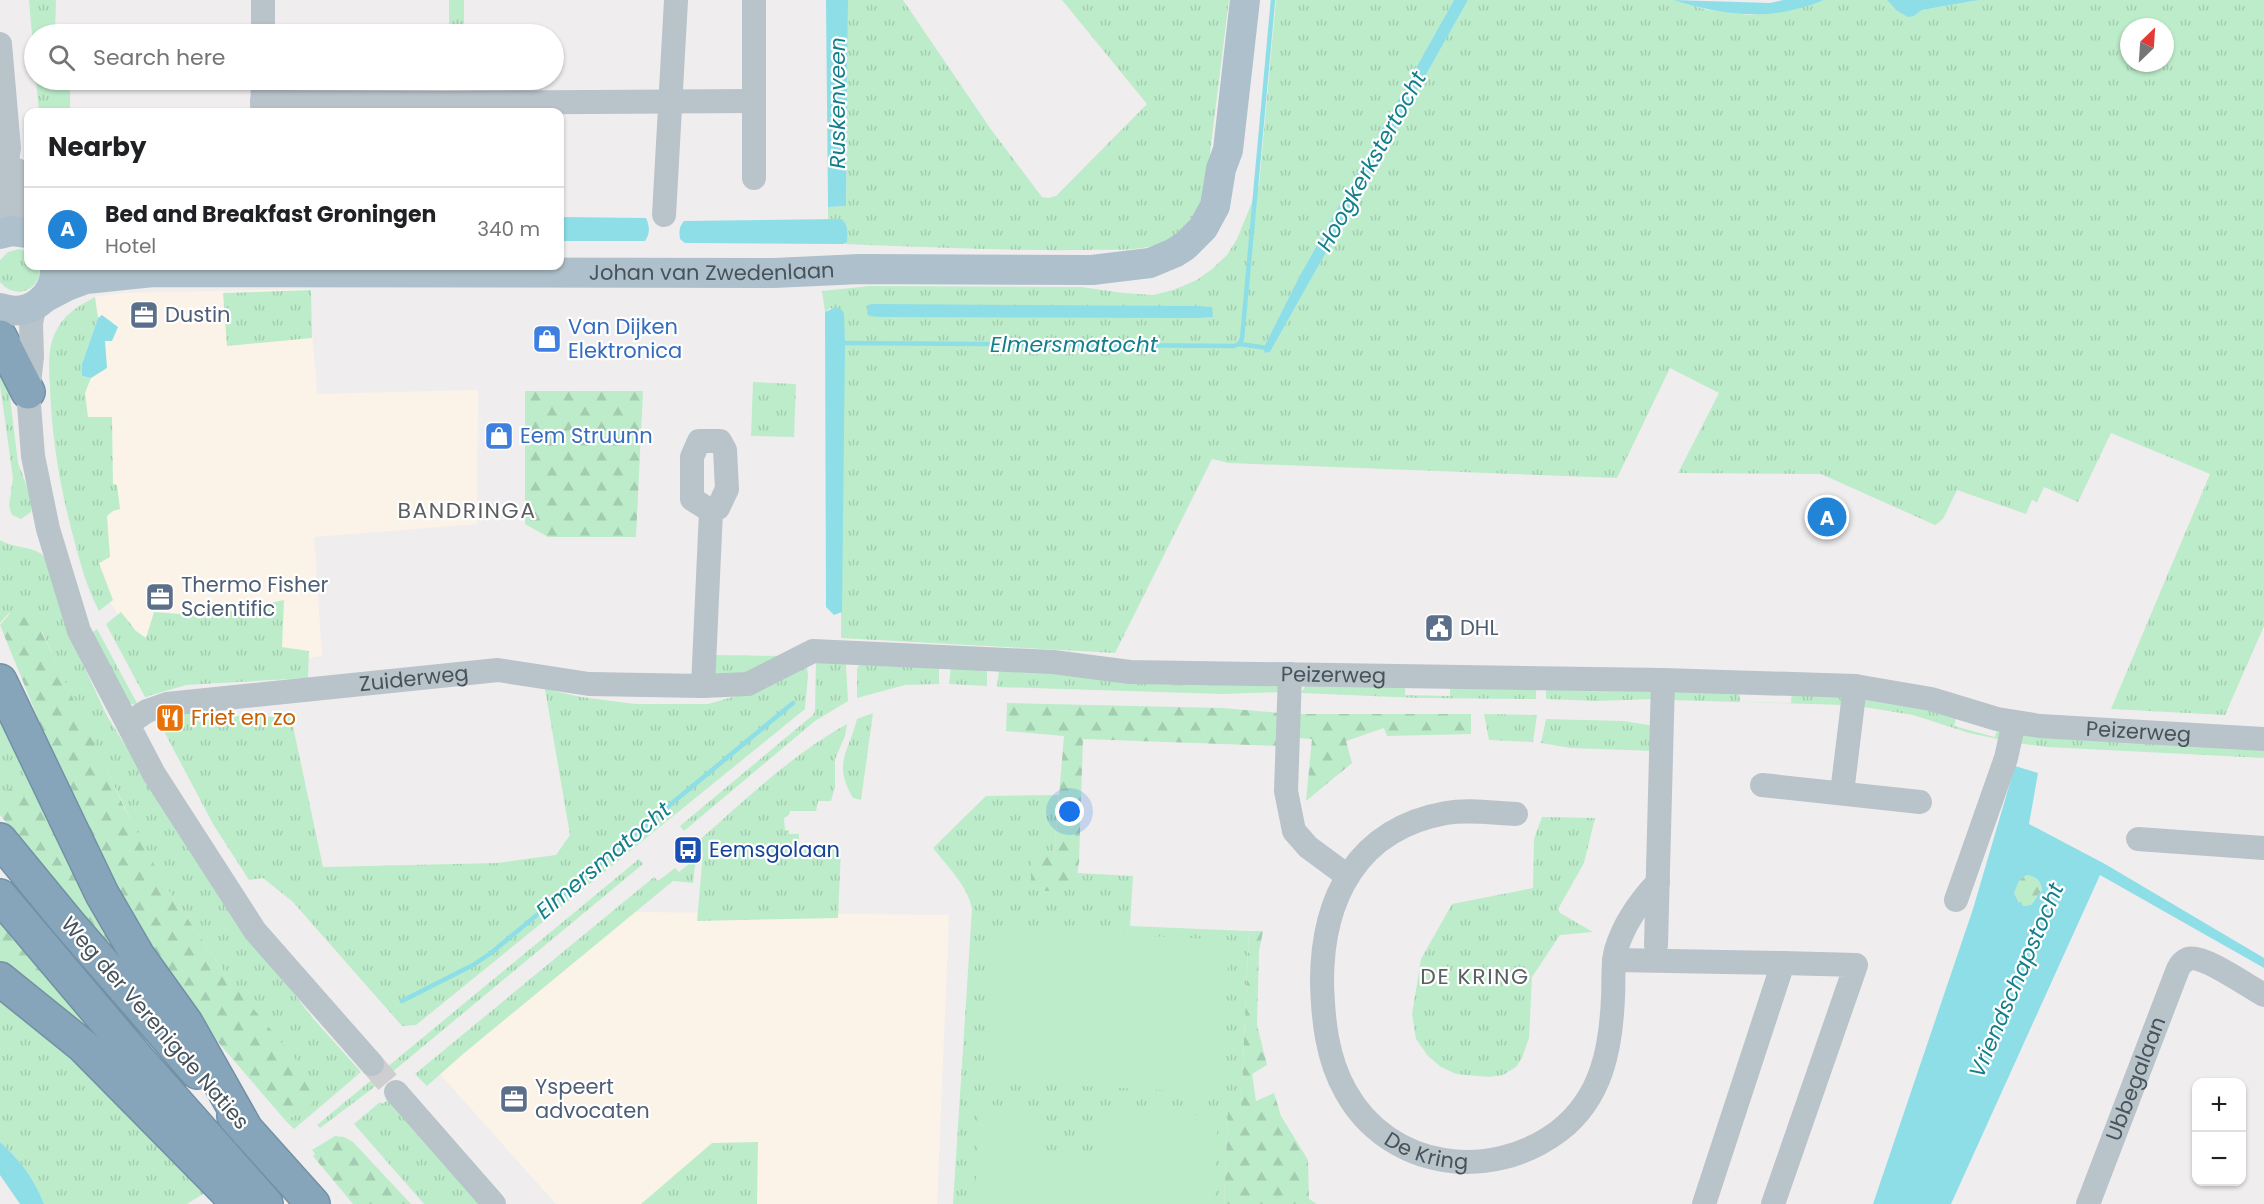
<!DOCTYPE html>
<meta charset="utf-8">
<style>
:root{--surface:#fff;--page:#f6f6f6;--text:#202124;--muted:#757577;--line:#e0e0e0;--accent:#2284d6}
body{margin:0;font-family:Poppins,sans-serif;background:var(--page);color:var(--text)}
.controls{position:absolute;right:18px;bottom:18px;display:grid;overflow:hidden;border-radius:12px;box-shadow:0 2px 4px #0004}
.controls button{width:54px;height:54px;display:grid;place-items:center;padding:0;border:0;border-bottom:2px solid var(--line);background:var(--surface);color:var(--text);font:30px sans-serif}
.compass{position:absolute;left:2120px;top:18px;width:54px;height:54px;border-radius:50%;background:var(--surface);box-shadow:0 2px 4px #0004;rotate:25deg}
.you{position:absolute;left:1070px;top:812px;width:21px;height:21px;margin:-15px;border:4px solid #fff;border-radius:50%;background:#1a73e8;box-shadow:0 0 0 9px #1a73e833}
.badge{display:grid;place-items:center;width:39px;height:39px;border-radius:50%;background:var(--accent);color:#fff;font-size:20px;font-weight:700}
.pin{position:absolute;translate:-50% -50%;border:3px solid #fff;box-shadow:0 2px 6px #0006}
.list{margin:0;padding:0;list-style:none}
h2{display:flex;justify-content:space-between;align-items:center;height:78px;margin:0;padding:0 24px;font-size:26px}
h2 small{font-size:20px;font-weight:400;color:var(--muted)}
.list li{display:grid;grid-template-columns:39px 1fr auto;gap:18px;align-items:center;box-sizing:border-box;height:84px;padding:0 24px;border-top:2px solid var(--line)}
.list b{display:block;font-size:22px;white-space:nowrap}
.list p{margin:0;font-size:20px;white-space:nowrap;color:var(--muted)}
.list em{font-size:20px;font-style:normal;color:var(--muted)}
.icon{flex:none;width:33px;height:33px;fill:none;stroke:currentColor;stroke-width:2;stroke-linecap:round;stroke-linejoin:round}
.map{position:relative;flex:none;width:2264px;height:1204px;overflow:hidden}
.search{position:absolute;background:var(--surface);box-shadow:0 2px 4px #0004;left:24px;top:24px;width:540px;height:66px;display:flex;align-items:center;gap:15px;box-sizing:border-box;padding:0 21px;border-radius:33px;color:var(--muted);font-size:22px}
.panel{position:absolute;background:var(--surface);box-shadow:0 2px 4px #0004;left:24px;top:108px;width:540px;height:162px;border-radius:12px}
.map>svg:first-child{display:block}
</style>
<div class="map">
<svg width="2264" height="1204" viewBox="0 0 2264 1204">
<defs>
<pattern id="grass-tufts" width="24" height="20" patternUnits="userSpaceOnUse" patternTransform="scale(1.5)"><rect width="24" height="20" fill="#bdecca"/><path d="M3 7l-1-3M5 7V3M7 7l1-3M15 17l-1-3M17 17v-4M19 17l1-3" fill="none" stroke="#a4ccb0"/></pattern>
<pattern id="forest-firs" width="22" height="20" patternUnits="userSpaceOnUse" patternTransform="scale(1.5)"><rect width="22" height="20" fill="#bdecca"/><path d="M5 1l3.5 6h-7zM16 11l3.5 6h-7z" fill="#a4ccb0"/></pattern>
</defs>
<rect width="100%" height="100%" fill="#f0edee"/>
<path fill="#fbf3e7" d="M309,289L317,394L478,390L477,524L314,537L322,656L307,658L154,649L130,633L108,599L95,564L75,423L95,297L123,293Z
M628,912L949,915L937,1204H556L440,1074Z"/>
<path fill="url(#grass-tufts)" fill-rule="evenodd" d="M29,0H56L55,34H34V58Z
M449,0H464V34H449Z
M848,0H903L990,128L1042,197L1049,198L1056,196L1147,104L1062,0H1229L1206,185C1200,207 1190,228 1168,240C1144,253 1113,249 1087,250C1006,251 925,247 844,244L847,242C849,223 847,219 828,219V207L846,206Z
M1276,0H1454L1298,279L1263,349L1265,353L1270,352L1468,0H1673L1708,10L1750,15L1796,9L1824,0H1887L1896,10L1914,16L1922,10L1979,0H2264V626L2225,715L2111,709L2210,474L2111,433L2078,502L2044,487L2037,502L2032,500L2026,514L1957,490L1943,519L1935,525L1821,474L1678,473L1719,393L1670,368L1617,478L1229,463L1212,459L1115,653L841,638L844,313L830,308L825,312L822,291L870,286L1081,287L1124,293L1153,295L1173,290L1197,280L1212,269L1227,255L1237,239L1259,185ZM2129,27H2165V63H2129Z
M36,80H70V112H39Z
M19,249L28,252V266H39C43,290 15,301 0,282V260L8,252Z
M311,290L312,338L227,346L223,293Z
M95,297L98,318L82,364V376L91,378L85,393L88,417H112L113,484L117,485L120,509L113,511L107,516L110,557L99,563L113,600L99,611C88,590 82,569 76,547C61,494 52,442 50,388C49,369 47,351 55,333C63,315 78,306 95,297Z
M0,349L7,373L18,463L32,500L31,512L21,519L12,515L9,506L13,478L0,385Z
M753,382L796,384L794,437L751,436Z
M0,540C14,549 33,545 45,557L62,615L80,658L107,716L214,888L311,1016L361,1072L294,1129L285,1120L306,1110L231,982L166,887L148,855L84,724L42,631L9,613L0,623Z
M284,600L282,647L309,651L308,678L186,685L145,697L106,624L121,612L136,631L146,638L154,612L194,615L222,613Z
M97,629L138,705L137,706L122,700L91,634Z
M713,655L783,656L751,674L716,678Z
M816,662H844L846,665L848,701L815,721L684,831L680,826L813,715L815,710Z
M859,665L939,668V684L905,685L857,698V669Z
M807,667L808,675L805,709L416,1025L402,1026L293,902L263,878L249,880L213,824L157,718L189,707L199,722L231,716L291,717L323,867L497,863L556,855L570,835L545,689L581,697L635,704H708L736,696Z
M951,667L987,669V686L949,684Z
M999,670L1277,681L1282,692L1223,694L997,687Z
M1405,682V695L1450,696V683L1536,684V699L1419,698L1301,693L1306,685Z
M1546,684L1650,688L1655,699L1597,701L1546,699Z
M1739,689L1740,702L1791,703L1792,690L1840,695L1845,705L1669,700L1672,692Z
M1863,697L1957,714L1954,726L1995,737L1998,726L2007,741L1969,733L1913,715L1858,706Z
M873,713L861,800L853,798C832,763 849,752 857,719Z
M0,714L27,774C19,783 12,790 0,792Z
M1484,714L1537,715L1533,742L1489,740Z
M1546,719L1623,721L1655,726V751L1571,748L1541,743Z
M847,724L845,736L835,759V787L831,801H818L816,811H790L789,815L784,818L785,830H789V834H799V849L841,850L838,918L697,921L703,853L696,843C744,801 791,755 847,724Z
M2019,734L2264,745V758L2047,747L2017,743Z
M1059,795L1054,856L1076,878V873L1133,876L1130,926L1249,931L1241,1107L1228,1113L1224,1204H953L972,909C968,886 947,866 933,848L986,796Z
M1542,817L1595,818L1584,863L1558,909L1560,913L1593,932L1560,935L1532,977L1529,1038L1522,1058L1516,1067L1503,1075L1489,1077L1456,1074L1441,1067L1428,1056L1416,1039L1412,1014L1421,959L1452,904L1533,888L1534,839Z
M696,858L693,883L673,881L463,1054L427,1086L415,1074L654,877L658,881L675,868L679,872Z
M639,859L643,864L373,1088L320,1128L317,1125Z
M0,996L66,1049L208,1191L187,1204H44C34,1178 20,1160 0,1142Z
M388,1100L470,1194L485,1204H424L354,1124L380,1102L382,1104Z
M758,1142L757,1204H641L712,1143Z"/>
<path fill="url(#forest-firs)" d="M525,391H643L636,537H548L525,524Z
M14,609H31L124,807L166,887L231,982L322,1091L306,1110L285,1120L212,1035L162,969L104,867L69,795L0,625Z
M1007,703L1222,708L1280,713V746L1083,739L1079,862C1078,867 1078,873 1076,877C1068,892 1045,893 1031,889V857L1054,856L1064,736L1006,731Z
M1297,714H1471V734L1387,736L1384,728L1346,741L1352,763L1306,801L1312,739L1296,738Z
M26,774L148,993L0,815V792C12,790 19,783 26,774Z
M2027,875C2037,877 2040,880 2042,890L2031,905L2023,906L2018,901L2014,893L2020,879Z
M0,924L135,1080L0,970Z
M1249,931H1263L1259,951L1257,1025L1267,1065L1252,1074L1256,1101L1274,1093L1281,1116L1308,1160L1309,1199L1317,1204H1224L1228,1112L1241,1107Z
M335,1136L344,1137L353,1142L411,1204H353L313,1156L315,1154L312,1150Z"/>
<path fill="#bdecca" d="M990,928L1229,940L1222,1093L983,1081Z
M979,1105L1043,1108L1041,1150L1094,1152L1097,1111L1218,1116L1214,1204H975Z"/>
<path fill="#8ddee7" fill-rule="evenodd" d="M826,0H848L846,206L828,207Z
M1454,0H1468L1270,352L1265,353L1263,349L1298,279Z
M1673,0L1770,3L1783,0H1824C1771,22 1725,16 1673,0Z
M1887,0H1979L1922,10L1914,16L1908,17L1896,10Z
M560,217L646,218C650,227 650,234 645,241H560Z
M841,219C849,224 848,234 847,242L843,244L685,243L680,239C679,231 679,227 684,221Z
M872,304L1195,306L1212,307L1213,317L1195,318L880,317L870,316L867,314L868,305Z
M836,307L841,309L844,313L845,344L842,612L834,615L826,607L825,312Z
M102,315L118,327L112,341H105L107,368L91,378L82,376V364L98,318Z
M2015,766L2038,773L2029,824L2105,864L2264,958V968L2100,875L1951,1204H1873L1973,909ZM2027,875C2037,877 2040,880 2042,890L2031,905L2023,906L2018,901L2014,893L2020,879Z
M0,1142C20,1160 34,1178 44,1204H20L0,1175Z"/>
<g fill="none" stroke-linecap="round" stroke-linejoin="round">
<path stroke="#8ddee7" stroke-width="4.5" d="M840,343L1234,346L1239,344L1242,339L1273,0
M1239,344L1268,348
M402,1001L473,965L491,953L793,703"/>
<path stroke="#ceced0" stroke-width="24" stroke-dasharray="24 12" stroke-linecap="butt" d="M372,1064L396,1092"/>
<g stroke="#7391a6" stroke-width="36">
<path id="highway" d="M0,337L28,392
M0,681L102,894L138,956L186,1023L247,1131
M0,840L69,924L197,1072
M0,896L137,1058L266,1204
M0,979L83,1046L230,1195
M234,1116L313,1204"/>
</g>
<g stroke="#b9c3ca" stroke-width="24">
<path d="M263,34V0"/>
<path d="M0,44L9,148L5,175L4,225L2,233"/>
<path d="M262,102L445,103L753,101"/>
<path d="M262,112L263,80"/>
<path d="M17,170L28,228"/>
<path d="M754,178V0"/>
<path d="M664,215L676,0"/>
<path d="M35,305L31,323L32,357L28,392L33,456L48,529L79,631L154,774L255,931L372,1064"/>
<path d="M699,441H720L725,450L727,489L718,508L711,511L692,499V457Z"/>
<path d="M1290,674L1286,791L1294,831L1308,847L1346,875"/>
<path d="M703,686L711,511"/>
<path id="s1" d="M129,723L147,711L167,704L498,670L589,684L703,686L748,684L813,651L1053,662L1130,672L1663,680L1855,686L1931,699L1997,719L2040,726L2264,739"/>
<path d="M1762,785L1920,802"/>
<path d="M1842,793L1855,686"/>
<path id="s2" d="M1516,814C1493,813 1469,809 1446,813C1357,829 1322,898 1322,982C1323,1020 1327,1059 1346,1092C1389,1169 1490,1183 1559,1131C1602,1098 1611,1048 1613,997C1614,981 1612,964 1616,950C1624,923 1639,902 1658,882"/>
<path d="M2138,839L2264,848"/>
<path d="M1956,900L2006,758L2014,722"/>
<path d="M1656,945L1663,680"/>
<path d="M1614,960L1783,963"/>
<path d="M396,1092L494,1204"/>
<path d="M1704,1204L1783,963L1856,965L1773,1204"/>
<path id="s3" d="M2088,1204L2178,969C2180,965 2183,961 2188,959C2203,954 2249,987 2264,995"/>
</g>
<g stroke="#aec0cb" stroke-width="30">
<path d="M0,234L12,231L28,233"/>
<path id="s4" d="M46,297L67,286L86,279L153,272L774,273L860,269L1092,270L1150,263L1174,253L1185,246L1203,228L1215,206L1221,169L1228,150L1245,0"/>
<path d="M0,308C29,318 57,297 55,266"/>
</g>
<use href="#highway" stroke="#87a5ba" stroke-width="33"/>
</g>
<defs>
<g id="office-square" transform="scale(1.5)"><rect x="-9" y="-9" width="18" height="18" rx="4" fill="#5c6f8a" stroke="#fff"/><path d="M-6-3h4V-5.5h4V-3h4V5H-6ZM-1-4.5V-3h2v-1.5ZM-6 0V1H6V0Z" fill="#fff"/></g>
<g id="shop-square" transform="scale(1.5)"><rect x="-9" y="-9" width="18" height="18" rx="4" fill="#3f7fe0" stroke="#fff"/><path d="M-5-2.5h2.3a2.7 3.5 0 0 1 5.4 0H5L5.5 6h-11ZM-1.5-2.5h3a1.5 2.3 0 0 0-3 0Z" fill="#fff"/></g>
<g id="civic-square" transform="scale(1.5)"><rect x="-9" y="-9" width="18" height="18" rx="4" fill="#5c6f8a" stroke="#fff"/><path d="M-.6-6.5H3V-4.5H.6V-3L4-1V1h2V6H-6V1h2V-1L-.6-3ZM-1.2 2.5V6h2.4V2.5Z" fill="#fff"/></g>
<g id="restaurant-square" transform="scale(1.5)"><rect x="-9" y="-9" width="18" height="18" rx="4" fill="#e8710a" stroke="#fff"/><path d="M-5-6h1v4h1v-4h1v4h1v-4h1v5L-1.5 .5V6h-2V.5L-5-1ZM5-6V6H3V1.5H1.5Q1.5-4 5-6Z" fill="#fff"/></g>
<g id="bus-square" transform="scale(1.5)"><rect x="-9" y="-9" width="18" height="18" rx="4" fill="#1a4fb4" stroke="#fff"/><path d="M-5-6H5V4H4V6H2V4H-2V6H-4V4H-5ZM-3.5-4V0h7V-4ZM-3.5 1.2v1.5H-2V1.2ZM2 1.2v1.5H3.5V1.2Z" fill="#fff"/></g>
</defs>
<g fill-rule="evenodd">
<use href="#office-square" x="144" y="315"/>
<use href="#shop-square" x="547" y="339"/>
<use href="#shop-square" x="499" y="436"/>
<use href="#office-square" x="160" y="597"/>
<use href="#civic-square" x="1439" y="628"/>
<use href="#restaurant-square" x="170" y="718"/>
<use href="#bus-square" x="688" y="850"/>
<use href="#office-square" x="514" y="1099"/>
</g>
<g text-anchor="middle" stroke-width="4.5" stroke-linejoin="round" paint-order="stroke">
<g font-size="21" fill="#47535a" stroke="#fff">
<text dy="7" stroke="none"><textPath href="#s4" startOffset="670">Johan van Zwedenlaan</textPath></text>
<text dy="7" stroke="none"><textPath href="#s1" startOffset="1221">Peizerweg</textPath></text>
<text dy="7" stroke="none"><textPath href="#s1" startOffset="291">Zuiderweg</textPath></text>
<text dy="7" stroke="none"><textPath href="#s1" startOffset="2031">Peizerweg</textPath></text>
<text transform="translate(155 1023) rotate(49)" y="7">Weg der Verenigde Naties</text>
<text dy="7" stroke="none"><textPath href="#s3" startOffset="134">Ubbegalaan</textPath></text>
<text dy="7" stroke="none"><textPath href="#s2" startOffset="519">De Kring</textPath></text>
</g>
<g font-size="21" fill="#4e5e75" stroke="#fff" text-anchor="start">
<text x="165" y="322">Dustin</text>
<text x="181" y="592">Thermo Fisher<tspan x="181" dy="24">Scientific</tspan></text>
<text x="1460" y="635">DHL</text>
<text x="535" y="1094">Yspeert<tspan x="535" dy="24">advocaten</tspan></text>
</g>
<g font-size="21" fill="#366cbe" stroke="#fff" text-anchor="start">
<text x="568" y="334">Van Dijken<tspan x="568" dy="24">Elektronica</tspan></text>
<text x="520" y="443">Eem Struunn</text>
</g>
<g font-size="21" fill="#c56008" stroke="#fff" text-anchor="start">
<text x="191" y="725">Friet en zo</text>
</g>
<g font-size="21" fill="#164399" stroke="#fff" text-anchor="start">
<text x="709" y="857">Eemsgolaan</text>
</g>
<g font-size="22" font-style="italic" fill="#137f8b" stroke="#fff">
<text transform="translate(837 103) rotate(-90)" y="8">Ruskenveen</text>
<text transform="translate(1371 161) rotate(-61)" y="8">Hoogkerkstertocht</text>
<text x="1074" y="352">Elmersmatocht</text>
<text transform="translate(603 860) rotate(-40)" y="8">Elmersmatocht</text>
<text transform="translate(2016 980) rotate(-67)" y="8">Vriendschapstocht</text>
</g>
<g font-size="22" letter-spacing="1.5" fill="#5a5f62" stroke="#fff">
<text x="467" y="518">BANDRINGA</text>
<text x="1475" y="984">DE KRING</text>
</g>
</g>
</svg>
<div class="controls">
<button>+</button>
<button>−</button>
</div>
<svg class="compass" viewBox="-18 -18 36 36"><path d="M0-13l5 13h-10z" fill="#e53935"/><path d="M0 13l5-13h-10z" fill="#757577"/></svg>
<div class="you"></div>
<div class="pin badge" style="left:1827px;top:517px">A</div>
<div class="search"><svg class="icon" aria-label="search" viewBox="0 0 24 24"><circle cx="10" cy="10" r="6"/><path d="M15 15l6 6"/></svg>Search here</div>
<section class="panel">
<h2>Nearby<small></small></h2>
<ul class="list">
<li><span class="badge">A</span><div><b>Bed and Breakfast Groningen</b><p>Hotel</p></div><em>340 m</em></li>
</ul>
</section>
</div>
